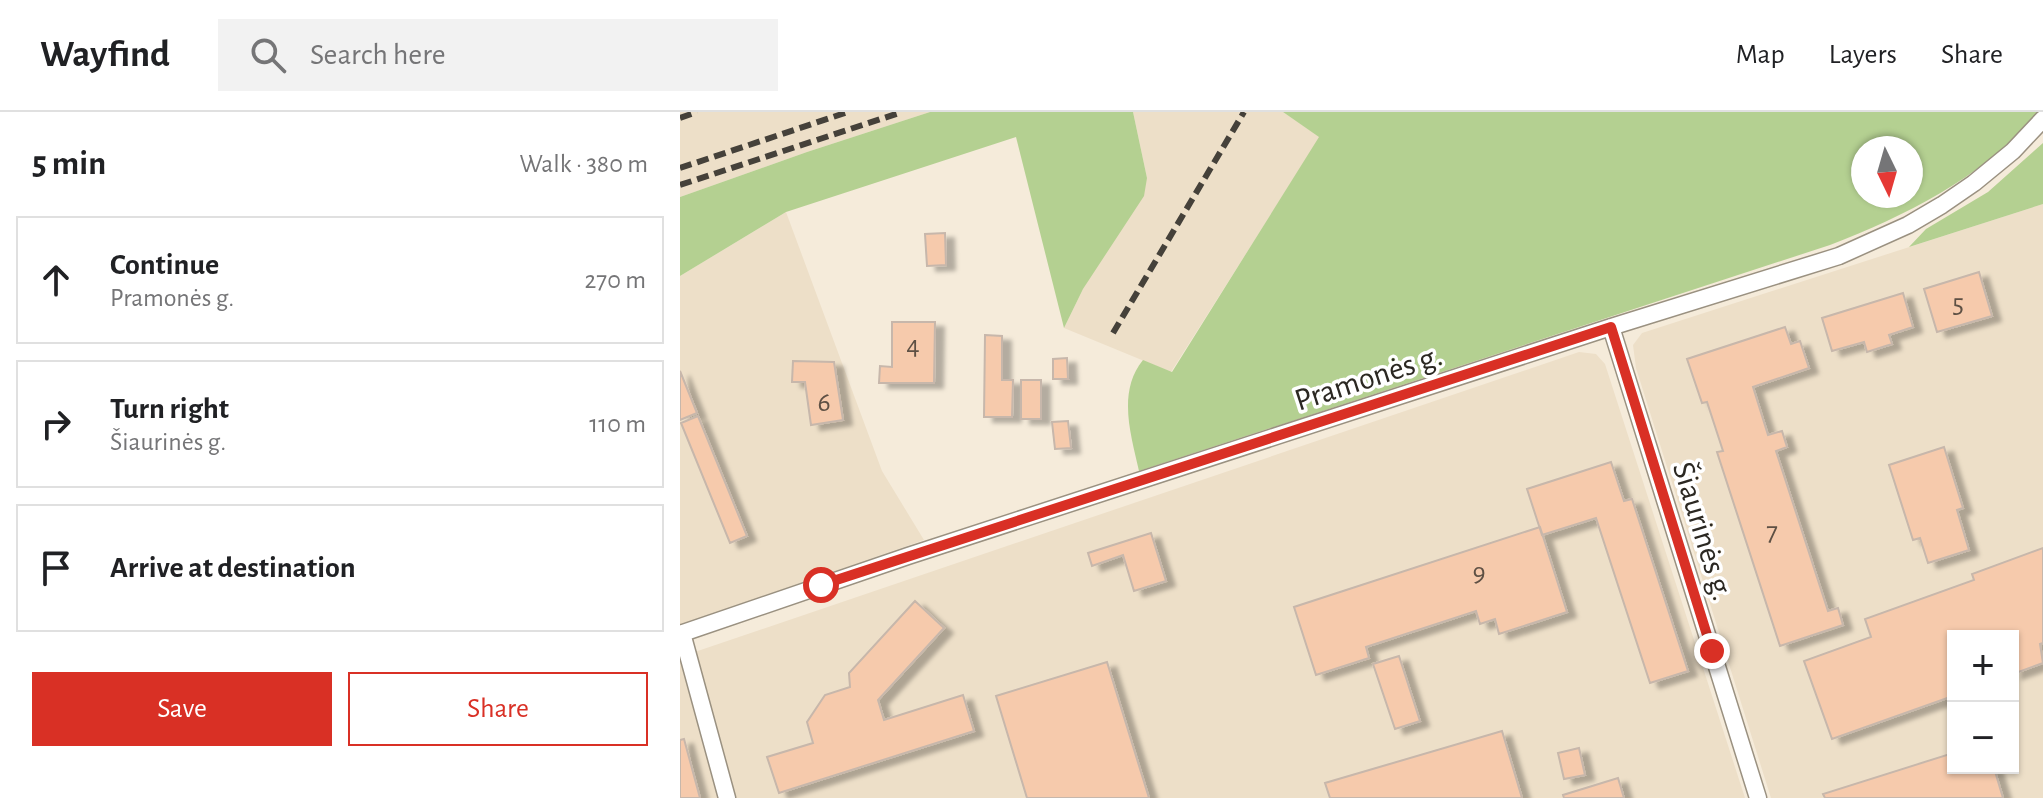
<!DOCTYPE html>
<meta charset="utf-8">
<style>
:root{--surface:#fff;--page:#f2f2f2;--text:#202124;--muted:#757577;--line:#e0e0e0;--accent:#d93025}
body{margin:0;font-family:"Alegreya Sans",sans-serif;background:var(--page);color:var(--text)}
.controls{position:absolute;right:24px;bottom:24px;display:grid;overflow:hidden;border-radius:0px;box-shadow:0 2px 6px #0004}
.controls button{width:72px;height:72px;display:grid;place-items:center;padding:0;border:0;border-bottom:2px solid var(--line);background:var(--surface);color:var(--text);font:40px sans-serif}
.compass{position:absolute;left:1171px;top:24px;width:72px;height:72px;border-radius:50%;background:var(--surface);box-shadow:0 2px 6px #0004;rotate:175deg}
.stop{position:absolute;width:24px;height:24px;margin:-18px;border:6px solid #d93025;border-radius:50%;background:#fff}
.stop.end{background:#d93025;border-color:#fff;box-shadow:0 2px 8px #0008}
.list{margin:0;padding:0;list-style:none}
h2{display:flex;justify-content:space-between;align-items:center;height:104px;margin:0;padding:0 32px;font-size:34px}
h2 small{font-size:26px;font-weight:400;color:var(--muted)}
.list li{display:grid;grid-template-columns:52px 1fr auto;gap:24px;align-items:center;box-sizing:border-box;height:128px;margin:0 16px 16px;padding:0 16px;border:2px solid var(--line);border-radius:0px}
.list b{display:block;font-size:30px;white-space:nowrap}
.list p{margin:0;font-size:26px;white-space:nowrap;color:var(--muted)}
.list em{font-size:26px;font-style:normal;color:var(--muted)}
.actions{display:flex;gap:16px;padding:24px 32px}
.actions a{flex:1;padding:18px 0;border:2px solid var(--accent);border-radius:0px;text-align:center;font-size:28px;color:var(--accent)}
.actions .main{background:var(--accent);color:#fff}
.icon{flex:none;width:44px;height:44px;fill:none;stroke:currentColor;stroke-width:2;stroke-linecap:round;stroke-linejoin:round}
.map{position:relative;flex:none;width:1363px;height:686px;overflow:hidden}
header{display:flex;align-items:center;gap:48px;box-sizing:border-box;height:112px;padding:0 40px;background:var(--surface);border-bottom:2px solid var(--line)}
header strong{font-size:38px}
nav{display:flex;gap:44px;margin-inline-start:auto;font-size:28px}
.search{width:560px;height:72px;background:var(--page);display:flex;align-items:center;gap:20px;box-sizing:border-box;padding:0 28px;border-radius:0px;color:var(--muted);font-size:30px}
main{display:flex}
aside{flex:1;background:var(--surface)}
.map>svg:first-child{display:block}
</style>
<header>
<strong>Wayfind</strong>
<div class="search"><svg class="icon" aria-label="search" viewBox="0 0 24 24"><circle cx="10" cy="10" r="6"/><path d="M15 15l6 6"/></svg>Search here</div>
<nav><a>Map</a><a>Layers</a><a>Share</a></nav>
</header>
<main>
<aside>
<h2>5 min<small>Walk · 380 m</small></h2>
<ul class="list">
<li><svg class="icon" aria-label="ahead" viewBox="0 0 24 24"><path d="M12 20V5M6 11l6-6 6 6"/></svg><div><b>Continue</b><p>Pramonės g.</p></div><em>270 m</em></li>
<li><svg class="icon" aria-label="right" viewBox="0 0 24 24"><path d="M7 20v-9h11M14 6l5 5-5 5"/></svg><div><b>Turn right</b><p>Šiaurinės g.</p></div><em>110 m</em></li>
<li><svg class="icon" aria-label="arrive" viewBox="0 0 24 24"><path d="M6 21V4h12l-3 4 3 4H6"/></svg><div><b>Arrive at destination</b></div></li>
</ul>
<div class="actions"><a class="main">Save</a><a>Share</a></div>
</aside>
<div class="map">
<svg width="1363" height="686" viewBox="0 0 1363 686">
<defs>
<filter id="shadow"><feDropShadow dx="9" dy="5" stdDeviation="2" flood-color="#0004"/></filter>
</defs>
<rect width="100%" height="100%" fill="#f5ebda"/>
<path fill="#eddfc8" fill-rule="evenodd" d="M0,0H250L127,40L0,85Z
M453,0H603L640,25L491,260L384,216L403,177L467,66Z
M1363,92V686H1091L956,256L953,233L962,221ZM1273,524H1333V656H1273Z
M106,100L202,359L244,428L0,513V164Z
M899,240L916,242L925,252L1065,686H0V545Z"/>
<path fill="#b4d091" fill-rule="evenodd" d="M250,0H453L467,66L464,84L403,177L384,216L336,25L106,100L0,164V85L127,40Z
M603,0H1358C1304,65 1227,103 1150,133L459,359C451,323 437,280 463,248L492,260L639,25ZM1231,36V84H1183V36Z
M1363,31V92L1229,135L1246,117L1308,80Z"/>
<path fill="#f6caac" stroke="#c7b7ab" stroke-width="2" filter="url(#shadow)" d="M265,121L266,153L247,154L245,122Z
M1299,160L1312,204L1257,220L1244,177Z
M1223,181L1233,215L1209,223L1212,232L1187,240L1184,230L1152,239L1142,206Z
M212,210H255L254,271H199L200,254L212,255Z
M1105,215L1111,232L1120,229L1129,256L1073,275L1088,323L1102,319L1107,335L1096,339L1148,499L1158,496L1163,513L1100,534L1037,340L1043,339L1027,290L1022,291L1007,247Z
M305,223L322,224V268H333L332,305H304Z
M387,246L388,267H373V247Z
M113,249L154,250L163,308L131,313L125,270H112Z
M0,259L17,301L0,308Z
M341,268H361V307H341Z
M18,304L67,424L50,431L1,311Z
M388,309L391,336L375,337L372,310Z
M1264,335L1283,396L1277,398L1289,438L1248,451L1240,426L1233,428L1209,353Z
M931,350L944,389L952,387L1008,559L970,571L916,406L862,423L847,377Z
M860,415L887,500L819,522L815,507L800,512L796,499L686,535L689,546L636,563L614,495Z
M471,421L486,469L454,479L443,443L412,454L408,441Z
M1363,436V531L1360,532L1363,551L1333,562V524H1273V584L1152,627L1124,549L1191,525L1185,507L1294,468L1292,462Z
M235,489L264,516L198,588L204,608L283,583L294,619L99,681L87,645L133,631L127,610L145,583L170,575L169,561Z
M719,544L740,609L715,617L693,552Z
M427,550L469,686H347L316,584Z
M822,619L842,686H650L645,671Z
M4,627L20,686H0V628Z
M899,636L905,663L884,667L878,641Z
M1273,641V656H1314L1323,686H1145L1143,682Z
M938,666L944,686H884L883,683Z"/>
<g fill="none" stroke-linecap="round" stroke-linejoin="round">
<g stroke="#9a9181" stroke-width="19">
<path id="street" d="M931,215L1078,686
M2,521L47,686
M0,522L228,444L931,215L1159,144L1228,113L1262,93L1294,71L1333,39L1363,7"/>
</g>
<use href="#street" stroke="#fff" stroke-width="16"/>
<path stroke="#45413a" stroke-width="6" stroke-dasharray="12 6" stroke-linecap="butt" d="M0,6L17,0
M0,56L168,0
M0,73L222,0
M433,221L564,0"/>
</g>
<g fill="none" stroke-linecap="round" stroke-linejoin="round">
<path stroke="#d93025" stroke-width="10" d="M141,473L931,215L1032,539"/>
</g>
<g text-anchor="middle" stroke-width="7" stroke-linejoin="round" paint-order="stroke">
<g font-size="28" fill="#5e5044">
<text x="1278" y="200">5</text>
<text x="233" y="242">4</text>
<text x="144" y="299">6</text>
<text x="1092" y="428">7</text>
<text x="799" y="469">9</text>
</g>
<g font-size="32" fill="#2b2822" stroke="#fff">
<text transform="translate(688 265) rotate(-18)" y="11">Pramonės g.</text>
<text transform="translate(1024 419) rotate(73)" y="11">Šiaurinės g.</text>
</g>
</g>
</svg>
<div class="controls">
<button>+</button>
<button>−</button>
</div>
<svg class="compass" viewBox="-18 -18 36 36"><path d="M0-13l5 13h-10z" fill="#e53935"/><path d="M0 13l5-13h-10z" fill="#757577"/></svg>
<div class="stop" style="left:141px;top:473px"></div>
<div class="stop end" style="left:1032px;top:539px"></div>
</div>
</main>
